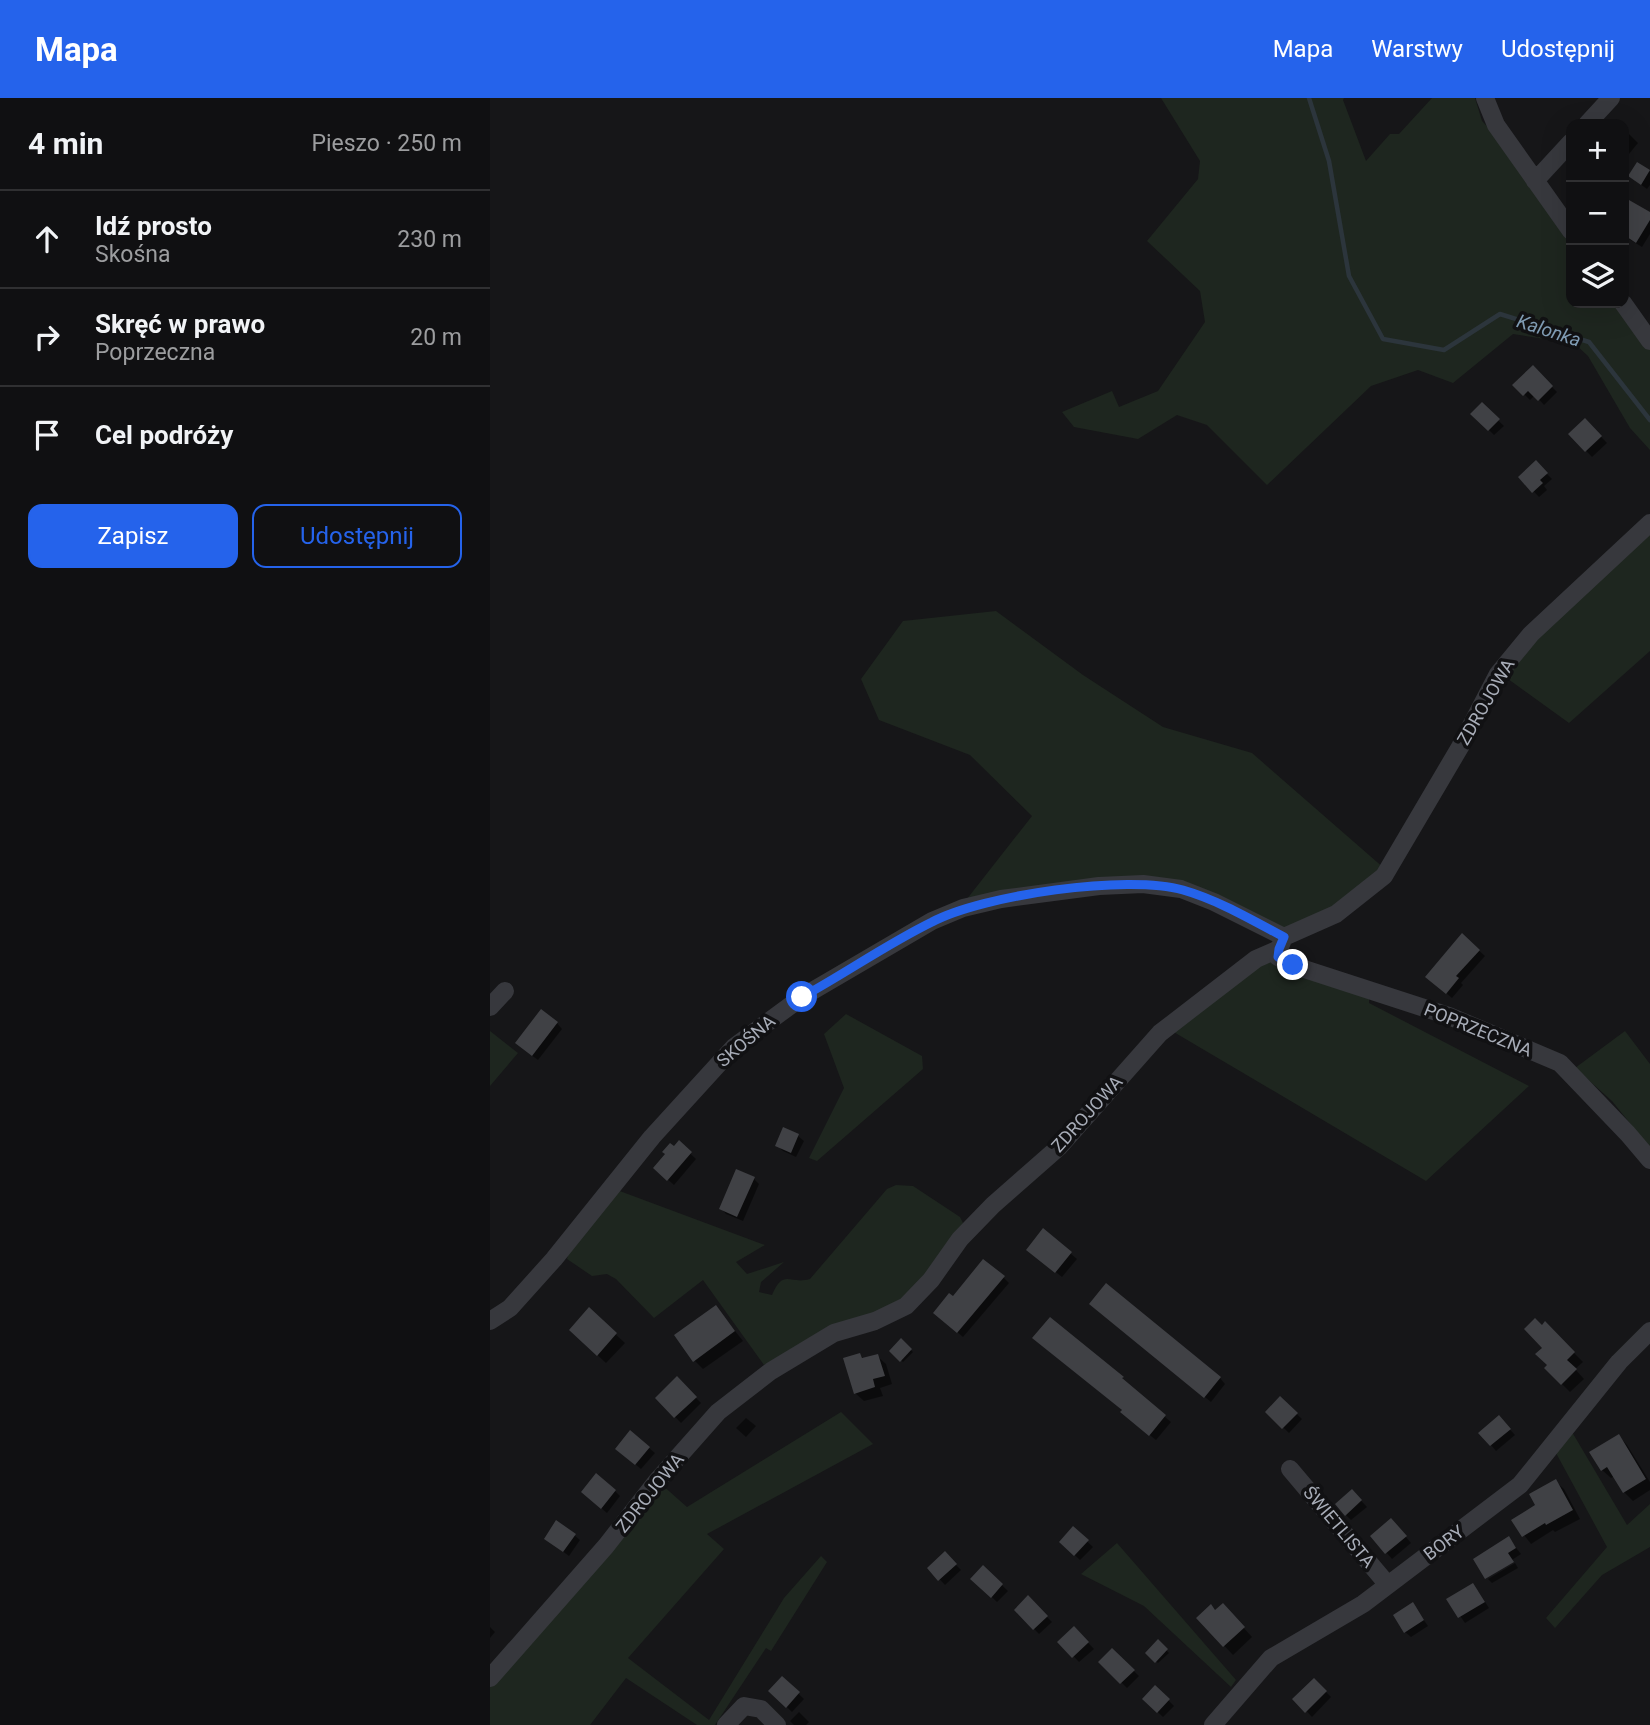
<!DOCTYPE html>
<html lang="pl">
<meta charset="utf-8">
<style>
:root{--surface:#101012;--page:#19191b;--text:#f1f3f6;--muted:#9c9d9f;--line:#303032;--accent:#2563eb}
body{margin:0;font-family:Roboto,sans-serif;background:var(--page);color:var(--text)}
.controls{position:absolute;right:21px;top:21px;display:grid;overflow:hidden;border-radius:14px;box-shadow:0 7px 28px #0002}
.controls button{width:63px;height:63px;display:grid;place-items:center;padding:0;border:0;border-bottom:2px solid var(--line);background:var(--surface);color:var(--text);font:35px sans-serif}
.stop{position:absolute;width:21px;height:21px;margin:-16px;border:5px solid #2563eb;border-radius:50%;background:#fff}
.stop.end{background:#2563eb;border-color:#fff;box-shadow:0 2px 7px #0008}
.list{margin:0;padding:0;list-style:none}
h2{display:flex;justify-content:space-between;align-items:center;height:91px;margin:0;padding:0 28px;font-size:30px}
h2 small{font-size:23px;font-weight:400;color:var(--muted)}
.list li{display:grid;grid-template-columns:46px 1fr auto;gap:21px;align-items:center;box-sizing:border-box;height:98px;padding:0 28px;border-top:2px solid var(--line)}
.list b{display:block;font-size:26px;white-space:nowrap}
.list p{margin:0;font-size:23px;white-space:nowrap;color:var(--muted)}
.list em{font-size:23px;font-style:normal;color:var(--muted)}
.actions{display:flex;gap:14px;padding:21px 28px}
.actions a{flex:1;padding:16px 0;border:2px solid var(--accent);border-radius:14px;text-align:center;font-size:24px;color:var(--accent)}
.actions .main{background:var(--accent);color:#fff}
.icon{flex:none;width:38px;height:38px;fill:none;stroke:currentColor;stroke-width:2;stroke-linecap:round;stroke-linejoin:round}
.map{position:relative;flex:none;width:1160px;height:1627px;overflow:hidden}
header{display:flex;align-items:center;gap:42px;box-sizing:border-box;height:98px;padding:0 35px;background:var(--accent);color:#fff}
header strong{font-size:33px}
nav{display:flex;gap:38px;margin-inline-start:auto;font-size:24px}
main{display:flex}
aside{flex:1;background:var(--surface)}
.map>svg:first-child{display:block}
</style>
<header>
<strong>Mapa</strong>
<nav><a>Mapa</a><a>Warstwy</a><a>Udostępnij</a></nav>
</header>
<main>
<aside>
<h2>4 min<small>Pieszo · 250 m</small></h2>
<ul class="list">
<li><svg class="icon" aria-label="ahead" viewBox="0 0 24 24"><path d="M12 20V5M6 11l6-6 6 6"/></svg><div><b>Idź prosto</b><p>Skośna</p></div><em>230 m</em></li>
<li><svg class="icon" aria-label="right" viewBox="0 0 24 24"><path d="M7 20v-9h11M14 6l5 5-5 5"/></svg><div><b>Skręć w prawo</b><p>Poprzeczna</p></div><em>20 m</em></li>
<li><svg class="icon" aria-label="arrive" viewBox="0 0 24 24"><path d="M6 21V4h12l-3 4 3 4H6"/></svg><div><b>Cel podróży</b></div></li>
</ul>
<div class="actions"><a class="main">Zapisz</a><a>Udostępnij</a></div>
</aside>
<div class="map">
<svg width="1160" height="1627" viewBox="0 0 1160 1627">
<rect width="100%" height="100%" fill="#161618"/>
<path fill="#1e261f" d="M671,0H854L853,2L876,63L900,36H909L942,0H985L992,23L1010,42L1081,140V205H1126L1160,252V352L1140,330L1098,258L1085,246L1023,236L963,285L928,272L881,288L777,387L717,327L687,317L648,341L584,329L572,314L622,293L629,309L668,293L715,224L710,193L657,143L708,81L710,63Z
M1160,433V553L1079,625L1014,578L1045,538Z
M506,513L593,577L673,629L762,655L895,771L846,811L791,831L677,784L473,806L542,718L480,657L389,622L371,581L413,523Z
M779,862L879,895V905L1039,988L936,1083L682,933L752,875Z
M356,916L432,958L433,971L327,1063L319,1060L354,990L334,936Z
M0,933L28,955L0,988Z
M1135,933L1160,966V1050L1122,1003L1085,970Z
M406,1087L423,1088L470,1119L473,1125V1131L416,1204L345,1230L274,1267L213,1182L164,1220L126,1181L117,1176L102,1178L77,1161L80,1150L127,1092L275,1147L246,1164L257,1176L294,1164L271,1184L269,1194L282,1197C294,1170 299,1187 320,1181L397,1091Z
M351,1314L383,1346L217,1436L234,1451L138,1560L219,1622L294,1500L331,1458L337,1464L281,1553L276,1550L225,1627H207L136,1580L100,1627H0V1584L171,1386L197,1409Z
M1082,1334L1137,1427L1160,1406V1449L1112,1477L1065,1530L1056,1520L1117,1449L1066,1355Z
M627,1445L746,1582L741,1589L654,1508L591,1476Z"/>
<path fill="#0007" d="M1134,31L1148,45L1134,62Z
M1148,66L1160,74V87L1157,91L1146,83Z
M1140,104L1160,116V136L1152,149L1134,138V114Z
M1043,270L1067,294L1054,307L1045,297L1040,302L1025,287Z
M992,307L1014,328L1004,337L983,316Z
M1095,322L1117,345L1102,359L1080,336Z
M1046,365L1062,381L1054,388L1057,392L1049,399L1030,379Z
M972,837L995,858L971,885L973,887L962,900L943,884Z
M67,925L72,931L48,962L33,951Z
M308,1038L314,1043L306,1059L293,1053L287,1047Z
M189,1045L206,1061L184,1087L165,1070Z
M264,1081L269,1086L253,1123L236,1116L231,1110Z
M554,1133L587,1161L572,1179L544,1157Z
M513,1179L519,1185L473,1239L450,1220L464,1201Z
M226,1209L253,1243L213,1271L205,1263Z
M606,1211L730,1280L735,1286L721,1304Z
M99,1212L135,1245L116,1265L90,1241Z
M560,1221L632,1280L637,1287L681,1324L666,1342L638,1320Z
M1055,1226L1093,1264L1085,1271L1094,1281L1080,1294L1056,1270L1059,1267L1052,1229Z
M411,1243L423,1254L413,1264L402,1253Z
M370,1257L374,1261L387,1258L396,1266L402,1286L390,1290L393,1298L374,1303L365,1295Z
M187,1281L211,1305L191,1325L167,1300Z
M790,1300L812,1321L799,1335L777,1314Z
M256,1320L266,1328L256,1339L246,1330Z
M1014,1325L1025,1337L1006,1353L1001,1347Z
M1129,1338L1137,1347L1160,1384V1392L1143,1403L1134,1394L1125,1378L1121,1380L1112,1372Z
M159,1350L165,1355L151,1371L133,1356Z
M1065,1383L1074,1391L1090,1421L1065,1434L1063,1432L1041,1446L1023,1423L1047,1408Z
M125,1393L130,1398L117,1415L98,1399Z
M862,1393L877,1409L861,1422L856,1417Z
M906,1427L921,1445L902,1461L882,1438Z
M583,1430L603,1449L590,1462L571,1444Z
M84,1437L90,1442L79,1458L56,1441Z
M1019,1441L1031,1456L996,1479Z
M455,1456L471,1472L455,1487L439,1470Z
M1025,1465L1028,1470L1002,1485L998,1481Z
M493,1469L518,1493L507,1504L483,1481Z
M988,1493L999,1510L975,1525L959,1502Z
M538,1500L562,1524L549,1536L526,1512Z
M923,1507L938,1528L921,1539L915,1534Z
M726,1514L741,1516L762,1539L743,1557L708,1520Z
M0,1529L5,1534L0,1540Z
M584,1530L604,1551L589,1564L570,1544Z
M668,1544L679,1555L668,1565L657,1555Z
M622,1552L649,1578L637,1590L611,1564Z
M292,1580L314,1601L302,1614L280,1593Z
M824,1582L841,1599L822,1619L805,1601Z
M665,1589L684,1608L673,1619L654,1601Z
M309,1614L319,1624L316,1627H304L300,1623Z"/>
<g fill="none" stroke-linecap="round" stroke-linejoin="round">
<path stroke="#2c353c" stroke-width="4.5" d="M819,0L839,63L859,178L893,241L954,252L1010,216L1099,244L1160,322"/>
</g>
<path fill="#404145" d="M1147,64L1160,72L1151,87L1138,78Z
M1139,102L1160,114V122L1146,145L1134,137V111Z
M1043,267L1063,288L1048,303L1038,293L1033,298L1022,287Z
M992,304L1010,321L998,333L980,316Z
M1095,320L1112,338L1095,354L1078,336Z
M1046,362L1058,375L1050,382L1053,385L1042,395L1028,379Z
M972,835L990,852L966,878L969,880L956,896L935,879Z
M51,911L68,924L42,958L25,945Z
M293,1029L309,1036L301,1055L285,1048Z
M189,1042L202,1054L177,1083L163,1070L175,1056L172,1054L180,1045L184,1048Z
M246,1071L265,1079L247,1119L229,1111Z
M553,1130L582,1154L565,1175L536,1152Z
M493,1161L515,1178L467,1235L443,1215L459,1195L463,1198Z
M616,1185L731,1279L714,1300L599,1206Z
M226,1207L245,1233L203,1264L184,1237Z
M99,1209L127,1235L107,1258L79,1232Z
M560,1219L634,1279L632,1280L676,1317L659,1338L630,1314L632,1312L542,1240Z
M1045,1220L1052,1227L1055,1223L1085,1254L1077,1262L1087,1271L1071,1287L1054,1270L1057,1267L1045,1256L1052,1250L1034,1231Z
M411,1240L422,1251L410,1264L399,1253Z
M370,1255L372,1260L388,1256L395,1278L383,1281L385,1289L364,1296L353,1260Z
M187,1278L207,1299L184,1320L165,1300Z
M790,1298L808,1315L792,1331L775,1314Z
M1009,1317L1021,1331L1000,1348L988,1335Z
M140,1332L160,1349L145,1367L125,1351Z
M1129,1336L1156,1381L1133,1395L1117,1369L1111,1373L1099,1354Z
M106,1375L126,1392L111,1411L91,1394Z
M1066,1381L1083,1412L1056,1427L1055,1425L1032,1439L1021,1422L1045,1407L1039,1396Z
M862,1391L872,1402L855,1418L845,1406Z
M901,1420L917,1438L895,1456L880,1438Z
M66,1422L86,1436L73,1454L54,1441Z
M583,1428L599,1442L584,1458L569,1444Z
M1019,1438L1026,1450L1018,1455L1024,1464L995,1481L983,1461Z
M455,1453L467,1466L448,1483L437,1470Z
M493,1467L513,1486L501,1500L480,1481Z
M983,1485L995,1504L968,1520L956,1501Z
M538,1497L558,1518L543,1532L524,1512Z
M923,1504L934,1522L914,1535L903,1517Z
M733,1505L755,1529L733,1549L706,1520L721,1506L725,1512Z
M584,1528L599,1544L582,1560L567,1544Z
M668,1541L678,1551L665,1565L655,1555Z
M622,1550L645,1572L630,1586L608,1564Z
M292,1578L310,1594L296,1610L278,1593Z
M824,1580L837,1593L815,1615L802,1601Z
M665,1587L680,1601L667,1615L652,1601Z"/>
<g fill="none" stroke-linecap="round" stroke-linejoin="round">
<path stroke="#37383d" stroke-width="18" d="M995,0L1006,27L1081,133
M1097,26L1121,0
M1045,83L1081,44
M1133,205L1160,243
M789,851L788,859L802,867L959,918L1070,965L1138,1036L1160,1062
M0,909L15,893
M0,1223L20,1210L64,1161L162,1039L244,949L312,899L442,823L473,810L511,801L609,788L653,786L691,791L724,804L794,839
M800,1371L898,1487
M0,1580L116,1448L166,1384L228,1314L281,1273L344,1235L385,1223L416,1208L441,1182L470,1141L503,1107L569,1049L670,935L766,861L789,851L794,839L846,816L894,778L970,649L1008,576L1041,536L1160,425
M236,1627L254,1608L271,1611L287,1627
M723,1627L781,1560L873,1506L1030,1387L1129,1264L1160,1233"/>
</g>
<g fill="none" stroke-linecap="round" stroke-linejoin="round">
<path stroke="#2563eb" stroke-width="9" d="M312,899C356,875 397,846 442,824C493,797 637,776 693,792C728,802 762,822 794,839L789,851L788,859L803,867"/>
</g>
<g text-anchor="middle" stroke-width="7" stroke-linejoin="round" paint-order="stroke">
<g font-size="18" fill="#a8adb8" stroke="#111113">
<text transform="translate(996 604) rotate(-60)" y="6">ZDROJOWA</text>
<text transform="translate(988 932) rotate(22)" y="6">POPRZECZNA</text>
<text transform="translate(256 943) rotate(-40)" y="6">SKOŚNA</text>
<text transform="translate(597 1016) rotate(-48)" y="6">ZDROJOWA</text>
<text transform="translate(160 1395) rotate(-51)" y="6">ZDROJOWA</text>
<text transform="translate(849 1429) rotate(50)" y="6">ŚWIETLISTA</text>
<text transform="translate(954 1445) rotate(-37)" y="6">BORY</text>
</g>
<g font-size="19" font-style="italic" fill="#7f9bb3" stroke="#111113">
<text transform="translate(1059 232) rotate(18)" y="7">Kalonka</text>
</g>
</g>
</svg>
<div class="controls">
<button>+</button>
<button>−</button>
<button><svg class="icon" aria-label="layers" viewBox="0 0 24 24"><path d="M12 4l9 5-9 5-9-5zM3 14l9 5 9-5"/></svg></button>
</div>
<div class="stop" style="left:312px;top:899px"></div>
<div class="stop end" style="left:803px;top:867px"></div>
</div>
</main>
